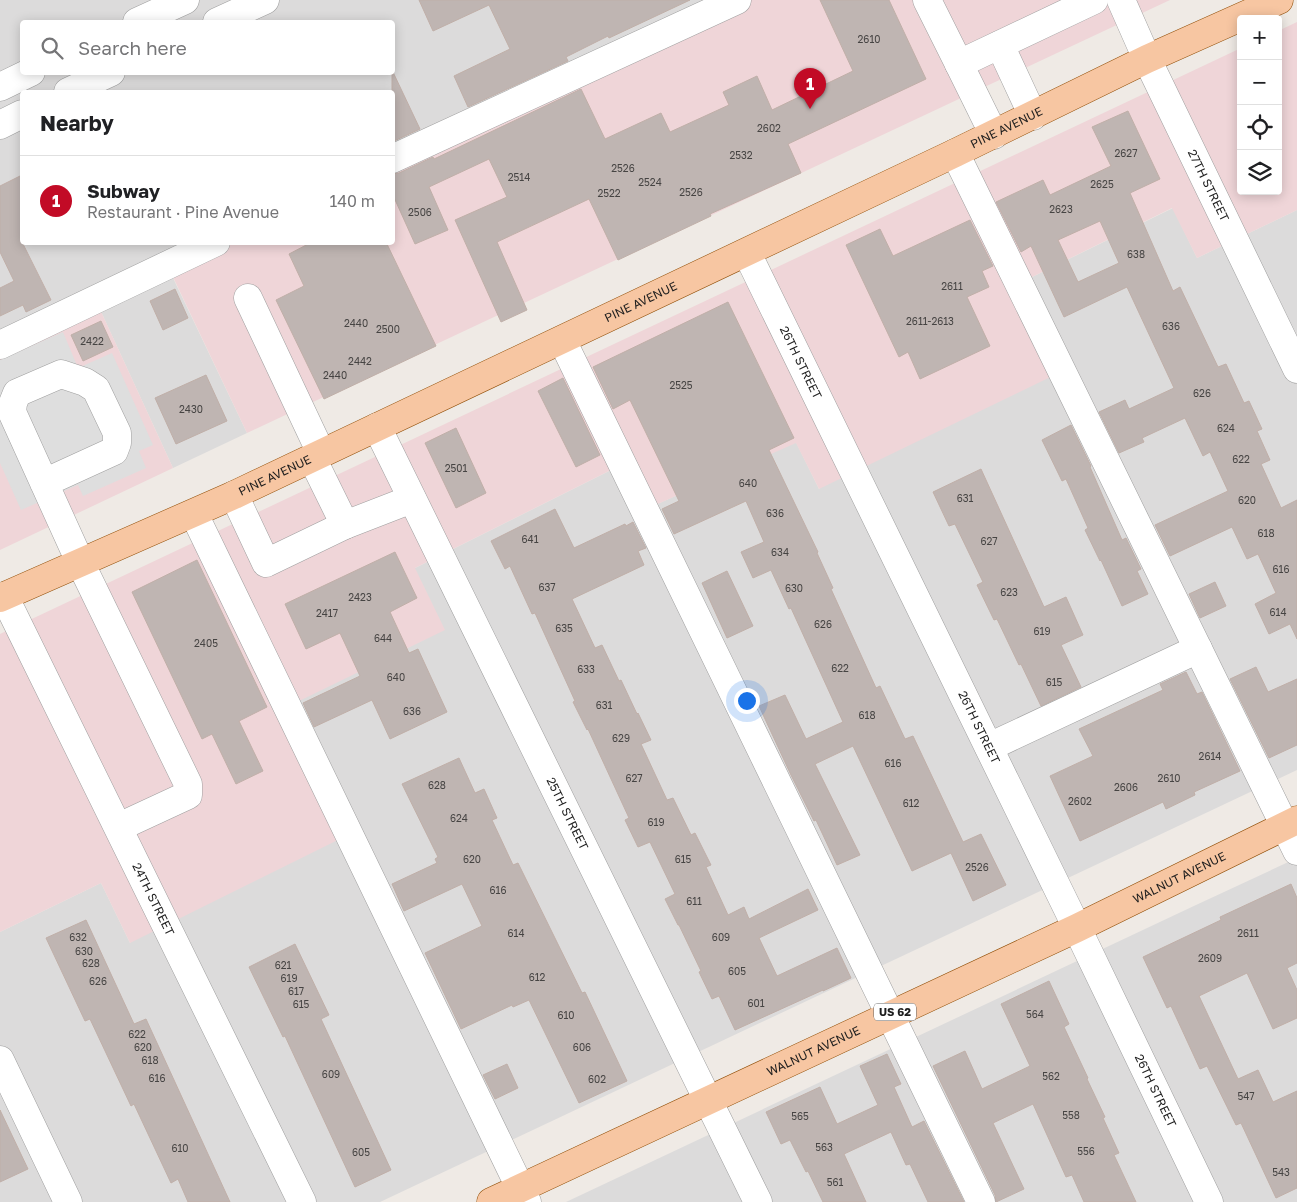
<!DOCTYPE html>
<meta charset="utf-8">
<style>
:root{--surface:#fff;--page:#f6f6f6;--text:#202124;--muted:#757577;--line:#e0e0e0;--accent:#c20b26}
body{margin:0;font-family:"Golos Text",sans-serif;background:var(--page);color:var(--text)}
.controls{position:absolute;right:15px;top:15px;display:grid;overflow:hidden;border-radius:5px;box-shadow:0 2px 12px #0003}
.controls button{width:45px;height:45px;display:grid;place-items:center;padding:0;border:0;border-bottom:1px solid var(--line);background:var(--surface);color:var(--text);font:25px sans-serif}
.you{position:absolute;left:746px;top:700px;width:18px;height:18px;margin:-12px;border:4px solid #fff;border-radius:50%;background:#1a73e8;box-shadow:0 0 0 8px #1a73e833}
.badge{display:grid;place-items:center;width:32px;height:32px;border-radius:50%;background:var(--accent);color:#fff;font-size:16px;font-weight:700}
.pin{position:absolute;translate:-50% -41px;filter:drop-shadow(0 1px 2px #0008)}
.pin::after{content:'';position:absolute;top:26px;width:18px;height:15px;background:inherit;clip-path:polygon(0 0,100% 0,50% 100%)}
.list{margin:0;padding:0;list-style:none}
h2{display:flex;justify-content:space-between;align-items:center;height:65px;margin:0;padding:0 20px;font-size:21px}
h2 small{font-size:16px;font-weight:400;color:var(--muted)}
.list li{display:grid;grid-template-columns:32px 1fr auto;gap:15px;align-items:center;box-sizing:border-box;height:90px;padding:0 20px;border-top:1px solid var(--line)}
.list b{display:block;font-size:19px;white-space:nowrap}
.list p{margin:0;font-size:16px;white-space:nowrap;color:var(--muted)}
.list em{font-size:16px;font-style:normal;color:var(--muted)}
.icon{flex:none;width:28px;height:28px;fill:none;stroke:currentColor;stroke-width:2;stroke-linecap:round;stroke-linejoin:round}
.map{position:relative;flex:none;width:1297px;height:1202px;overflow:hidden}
.search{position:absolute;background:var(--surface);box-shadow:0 2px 12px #0003;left:20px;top:20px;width:375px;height:55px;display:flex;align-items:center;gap:12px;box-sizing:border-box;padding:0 18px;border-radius:5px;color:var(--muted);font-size:19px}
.panel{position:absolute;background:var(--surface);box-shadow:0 2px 12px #0003;left:20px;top:90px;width:375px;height:155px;border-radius:5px}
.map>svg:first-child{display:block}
</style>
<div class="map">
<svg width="1297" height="1202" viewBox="0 0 1297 1202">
<rect width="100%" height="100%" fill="#efeae5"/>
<path fill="#dcdbdb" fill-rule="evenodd" d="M0,0H712L393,150L392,92H22V242L197,243L164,259L247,433L173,468L92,292L0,335ZM22,22H392V72H22Z
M1173,208L1197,258L1297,210V770L380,1202H0V932L101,883L130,943L295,703L415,568L613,469L635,514L796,442L819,489L1028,279Z
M1297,858V1202H566L1196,905Z"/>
<path fill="#efd5d8" d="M712,0H1170L247,433L164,258L197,243L392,242L393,150Z
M1297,22V210L1197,258L1172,208L1028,279L1071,367L819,489L796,443L635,514L613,469L415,568L445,630L295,703L356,831L130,943L101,883L0,932V634L1241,48V191H1278V31Z
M92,292L173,468L0,550V335Z"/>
<path fill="#dedede" d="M63,332L78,368L112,353L153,445L139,451L146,468L83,496L78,485L21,510L0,463V360Z"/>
<path fill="#bfb5b2" stroke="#c0afa8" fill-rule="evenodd" d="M419,0H690L609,38L608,36L566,57L568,61L468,107L454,76L510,49L489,5L433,31Z
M820,0H889L926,79L788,144L801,173L710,214L711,216L618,260L589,199L497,242L527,310L501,322L455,220L507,197L489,159L429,187L448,230L415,244L392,193V174L399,173L433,157L434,159L581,89L605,139L661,113L670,132L729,105L723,92L757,76L772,110L853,71Z
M392,70L420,129L392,142Z
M1128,111L1160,179L1130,193L1173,291L1180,287L1218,367L1226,364L1244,403L1249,401L1262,429L1257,431L1270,460L1261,464L1281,508L1297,500V639L1290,624L1269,634L1255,604L1276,593L1258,554L1247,559L1232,527L1170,556L1155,525L1228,491L1210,452L1203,456L1185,418L1142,438L1144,442L1119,453L1099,412L1125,400L1129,409L1174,388L1127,287L1064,317L1031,246L1021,252L996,202L1043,180L1050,195L1111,166L1092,127ZM1100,221L1119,263L1078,282L1058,240Z
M22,175V242L51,300L26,312L23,305L0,316V288L14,281L0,252V186Z
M970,220L993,266L982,271L989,287L967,297L990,346L920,379L908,352L899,357L846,245L880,229L893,256Z
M312,242H386L436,346L324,399L276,300L304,286L289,254Z
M175,289L188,318L163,330L150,301Z
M728,302L794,438L769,450L818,552L817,553L833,588L831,589L876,688L880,686L905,739L913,736L963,842L981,834L1006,885L973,901L951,853L912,871L853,746L815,764L860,855L837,865L816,820L814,821L791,775L759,706L785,695L806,739L843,722L791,608L789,609L771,570L753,578L741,552L764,542L746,501L674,534L662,509L679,501L630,400L613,409L593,367Z
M101,321L113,347L83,361L71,335Z
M206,375L227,421L176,444L155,398Z
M563,378L600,455L576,467L538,391Z
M1071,425L1091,466L1090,467L1122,540L1126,538L1141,569L1137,571L1148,594L1122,606L1101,560L1100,561L1085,530L1088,528L1066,479L1062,481L1042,440Z
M456,428L486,493L456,508L425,443Z
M981,469L1044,607L1066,597L1083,635L1061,645L1081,687L1041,706L1021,664L1019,665L997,619L994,620L977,585L983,582L955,524L949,526L933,492Z
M555,509L574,548L625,524L626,526L633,522L646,548L638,551L644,565L572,599L595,648L602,645L619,681L621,680L637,714L638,713L651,740L641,744L667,800L673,798L691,835L695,833L711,865L706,867L728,915L744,907L749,919L808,889L818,910L759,938L777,976L837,948L851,978L823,991V990L735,1030L719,996L712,999L699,972L701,971L679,925H678L665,899L675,894L650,842L638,847L625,820L629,818L588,729L587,730L573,702L575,701L535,613L532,614L510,566L505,569L491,541Z
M395,552L417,598L390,612L409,653L418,649L447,712L390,739L372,700L314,727L303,703L360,676L340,633L306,649L285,604Z
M197,560L267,707L239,721L263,771L236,784L212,734L202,739L132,592Z
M727,571L753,626L727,638L702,583Z
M1215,582L1226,606L1200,618L1189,594Z
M1256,667L1268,692L1297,679V745L1269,758L1230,679Z
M1186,672L1197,694L1202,692L1240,771L1194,792L1195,795L1166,809L1163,802L1080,841L1050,776L1093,756L1079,729L1163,690L1160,684Z
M459,758L475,793L484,789L497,818L492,820L513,865L518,863L582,993L585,992L627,1081L579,1103L529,1000L513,1007L512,1005L461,1029L425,953L482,926L462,884L404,911L392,884L437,863L435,859L438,857L402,784Z
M1291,884L1297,898V963L1287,968L1297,990V1018L1273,1029L1247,973L1199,996L1238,1079L1258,1070L1273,1102L1297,1091V1188L1276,1198L1241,1123L1236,1125L1207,1066L1200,1069L1171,1006L1167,1008L1143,957L1221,920L1220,917Z
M86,920L134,1024L146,1019L230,1202H188L178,1179L171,1183L134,1104L131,1106L90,1019L85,1021L46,938Z
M295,944L329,1015L321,1019L391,1170L355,1187L285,1036L283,1037L249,967Z
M1049,981L1069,1024L1064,1027L1088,1078L1087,1079L1105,1117L1103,1118L1119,1153L1114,1155L1136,1202H1084L1072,1175L1066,1177L1033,1104L993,1123L1024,1189L996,1202L995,1195L933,1066L965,1051L982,1089L1030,1066L1001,1004Z
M887,1054L901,1084L894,1087L912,1127L924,1121L964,1202H928L910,1164L906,1165L891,1132L844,1154L866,1202H823L808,1171L806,1172L790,1140L781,1144L766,1112L820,1087L837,1124L878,1105L860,1066Z
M507,1064L518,1088L495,1099L483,1075Z
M0,1110L28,1169L0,1182Z"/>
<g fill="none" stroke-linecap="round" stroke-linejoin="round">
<g stroke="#9f9f9f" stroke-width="29">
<g id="minor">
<path d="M927,0L959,64L1094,0"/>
<path id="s1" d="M1121,0L1147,59L1297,369"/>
<path d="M137,22L185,0"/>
<path d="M217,22L265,0"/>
<path d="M1000,45L1033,116"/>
<path d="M959,64L994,135"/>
<path d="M0,87L31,72"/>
<path d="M68,92L111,72"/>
<path d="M0,125L22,114"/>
<path d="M955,153L1297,851"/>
<path d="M392,159L737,0"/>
<path id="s2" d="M747,253L1077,928L1209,1202"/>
<path d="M248,298L321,453"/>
<path d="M562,340L981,1202"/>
<path d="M0,345L216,242"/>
<path id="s3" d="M377,427L758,1202"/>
<path d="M312,458L345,525"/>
<path d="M44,483L114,451L117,443V433L96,389L85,382L61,374L17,393L13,403L12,412L80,562L188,784V795L119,827"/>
<path d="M234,495L266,563L345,525L412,499"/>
<path d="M194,514L527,1202"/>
<path id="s4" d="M4,596L302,1202"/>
<path d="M989,747L1198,649"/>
<path d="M0,1060L68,1202"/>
</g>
</g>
<g stroke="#914f08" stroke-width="29">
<g id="major">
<path id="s5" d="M0,598L234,495L955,153L1147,59L1279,0"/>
<path id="s6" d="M491,1202L1077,928L1297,820"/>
</g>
</g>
<use href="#minor" stroke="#fff" stroke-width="28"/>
<use href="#major" stroke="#f7c6a2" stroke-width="28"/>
</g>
<g text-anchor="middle" stroke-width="4" stroke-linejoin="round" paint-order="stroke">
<g font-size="10" fill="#464443">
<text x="869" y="43">2610</text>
<text x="769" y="132">2602</text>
<text x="1126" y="157">2627</text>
<text x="741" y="159">2532</text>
<text x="623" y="172">2526</text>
<text x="519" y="181">2514</text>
<text x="650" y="186">2524</text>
<text x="1102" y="188">2625</text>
<text x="691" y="196">2526</text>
<text x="609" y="197">2522</text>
<text x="1061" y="213">2623</text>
<text x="420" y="216">2506</text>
<text x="1136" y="258">638</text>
<text x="952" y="290">2611</text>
<text x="930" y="325">2611-2613</text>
<text x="356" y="327">2440</text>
<text x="1171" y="330">636</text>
<text x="388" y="333">2500</text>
<text x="92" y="345">2422</text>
<text x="360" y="365">2442</text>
<text x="335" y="379">2440</text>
<text x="681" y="389">2525</text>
<text x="1202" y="397">626</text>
<text x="191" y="413">2430</text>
<text x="1226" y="432">624</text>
<text x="1241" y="463">622</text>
<text x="456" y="472">2501</text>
<text x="748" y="487">640</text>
<text x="965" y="502">631</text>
<text x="1247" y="504">620</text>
<text x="775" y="517">636</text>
<text x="1266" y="537">618</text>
<text x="530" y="543">641</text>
<text x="989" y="545">627</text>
<text x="780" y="556">634</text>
<text x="1281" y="573">616</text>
<text x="547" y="591">637</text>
<text x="794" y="592">630</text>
<text x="1009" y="596">623</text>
<text x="360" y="601">2423</text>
<text x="1278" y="616">614</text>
<text x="327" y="617">2417</text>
<text x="823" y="628">626</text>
<text x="564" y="632">635</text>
<text x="1042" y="635">619</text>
<text x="383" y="642">644</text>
<text x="206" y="647">2405</text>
<text x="840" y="672">622</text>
<text x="586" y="673">633</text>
<text x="396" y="681">640</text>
<text x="1054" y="686">615</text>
<text x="604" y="709">631</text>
<text x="412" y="715">636</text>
<text x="867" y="719">618</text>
<text x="621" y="742">629</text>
<text x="1210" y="760">2614</text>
<text x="893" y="767">616</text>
<text x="634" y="782">627</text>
<text x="1169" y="782">2610</text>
<text x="437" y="789">628</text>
<text x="1126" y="791">2606</text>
<text x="1080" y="805">2602</text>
<text x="911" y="807">612</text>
<text x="459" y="822">624</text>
<text x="656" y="826">619</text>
<text x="472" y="863">620</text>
<text x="683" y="863">615</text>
<text x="977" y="871">2526</text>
<text x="498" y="894">616</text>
<text x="694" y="905">611</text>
<text x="516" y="937">614</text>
<text x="1248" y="937">2611</text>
<text x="78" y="941">632</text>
<text x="721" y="941">609</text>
<text x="84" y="955">630</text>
<text x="1210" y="962">2609</text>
<text x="91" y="967">628</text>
<text x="283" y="969">621</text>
<text x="737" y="975">605</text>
<text x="537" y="981">612</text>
<text x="289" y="982">619</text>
<text x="98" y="985">626</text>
<text x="296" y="995">617</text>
<text x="756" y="1007">601</text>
<text x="301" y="1008">615</text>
<text x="1035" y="1018">564</text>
<text x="566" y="1019">610</text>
<text x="137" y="1038">622</text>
<text x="143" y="1051">620</text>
<text x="582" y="1051">606</text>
<text x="150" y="1064">618</text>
<text x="331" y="1078">609</text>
<text x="1051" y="1080">562</text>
<text x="157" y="1082">616</text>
<text x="597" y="1083">602</text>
<text x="1246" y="1100">547</text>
<text x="1071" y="1119">558</text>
<text x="800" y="1120">565</text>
<text x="824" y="1151">563</text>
<text x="180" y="1152">610</text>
<text x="1086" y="1155">556</text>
<text x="361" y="1156">605</text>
<text x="1281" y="1176">543</text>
<text x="835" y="1186">561</text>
</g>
<rect fill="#fff" stroke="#626262" stroke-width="1" x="874" y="1003.5" width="42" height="17" rx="4"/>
<g font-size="11" font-weight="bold" fill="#1e1e1e">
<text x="895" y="1016">US 62</text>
</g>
<g font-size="12" fill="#1e1e1e" stroke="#fff">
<text dy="4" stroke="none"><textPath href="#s5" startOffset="1111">PINE AVENUE</textPath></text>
<text dy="4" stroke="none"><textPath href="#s1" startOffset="205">27TH STREET</textPath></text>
<text dy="4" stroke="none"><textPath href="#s5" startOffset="706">PINE AVENUE</textPath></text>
<text dy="4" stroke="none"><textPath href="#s2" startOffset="122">26TH STREET</textPath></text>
<text dy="4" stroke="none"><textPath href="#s5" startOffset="301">PINE AVENUE</textPath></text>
<text dy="4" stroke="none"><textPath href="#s2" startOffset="528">26TH STREET</textPath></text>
<text dy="4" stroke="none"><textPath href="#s3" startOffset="431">25TH STREET</textPath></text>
<text dy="4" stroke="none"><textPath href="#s6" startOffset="761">WALNUT AVENUE</textPath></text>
<text dy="4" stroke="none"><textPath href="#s4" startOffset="338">24TH STREET</textPath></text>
<text dy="4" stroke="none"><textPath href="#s6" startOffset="356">WALNUT AVENUE</textPath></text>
<text dy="4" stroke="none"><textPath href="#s2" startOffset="932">26TH STREET</textPath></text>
</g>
</g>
</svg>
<div class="controls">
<button>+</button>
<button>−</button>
<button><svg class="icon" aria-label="locate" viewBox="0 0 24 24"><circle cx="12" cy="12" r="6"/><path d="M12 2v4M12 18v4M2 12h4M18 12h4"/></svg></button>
<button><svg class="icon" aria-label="layers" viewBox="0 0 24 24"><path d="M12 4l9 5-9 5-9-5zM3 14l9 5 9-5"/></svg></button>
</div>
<div class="you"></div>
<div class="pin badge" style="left:810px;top:109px">1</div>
<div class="search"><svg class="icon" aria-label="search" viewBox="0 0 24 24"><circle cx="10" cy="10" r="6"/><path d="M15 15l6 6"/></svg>Search here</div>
<section class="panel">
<h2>Nearby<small></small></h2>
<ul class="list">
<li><span class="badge">1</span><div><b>Subway</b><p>Restaurant · Pine Avenue</p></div><em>140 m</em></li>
</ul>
</section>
</div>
